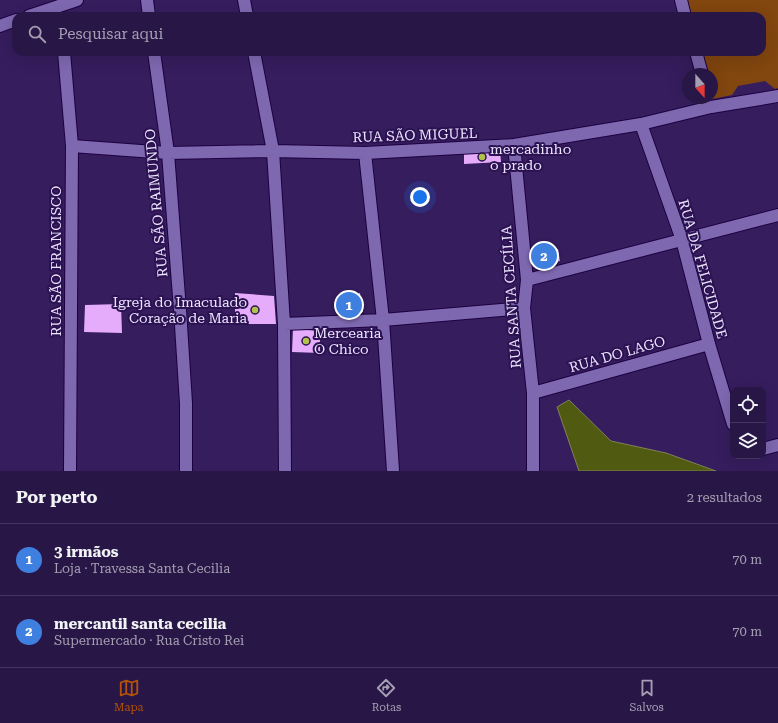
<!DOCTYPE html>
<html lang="pt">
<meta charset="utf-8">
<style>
:root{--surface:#281646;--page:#342351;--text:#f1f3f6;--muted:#a59fb3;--line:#44355f;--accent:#b45309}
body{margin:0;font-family:"Roboto Serif",serif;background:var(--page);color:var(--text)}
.controls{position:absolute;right:12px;bottom:12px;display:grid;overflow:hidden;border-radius:8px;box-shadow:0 4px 16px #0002}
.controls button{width:36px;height:36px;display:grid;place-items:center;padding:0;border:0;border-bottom:1px solid var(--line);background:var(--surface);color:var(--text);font:20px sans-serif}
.compass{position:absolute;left:682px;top:68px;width:36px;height:36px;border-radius:50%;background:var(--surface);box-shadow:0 4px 16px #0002;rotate:159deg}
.you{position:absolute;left:420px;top:197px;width:14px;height:14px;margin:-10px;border:3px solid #fff;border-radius:50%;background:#1a73e8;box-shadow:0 0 0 6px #1a73e833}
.badge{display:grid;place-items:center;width:26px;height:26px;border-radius:50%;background:var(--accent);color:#fff;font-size:13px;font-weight:700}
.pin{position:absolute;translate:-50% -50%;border:2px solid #fff;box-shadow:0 1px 4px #0006}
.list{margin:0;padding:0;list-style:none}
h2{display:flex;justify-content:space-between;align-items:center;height:52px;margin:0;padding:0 16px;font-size:17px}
h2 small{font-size:13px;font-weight:400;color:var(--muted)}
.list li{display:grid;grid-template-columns:26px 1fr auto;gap:12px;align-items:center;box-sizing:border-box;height:72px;padding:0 16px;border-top:1px solid var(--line)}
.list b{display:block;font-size:15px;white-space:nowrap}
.list p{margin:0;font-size:13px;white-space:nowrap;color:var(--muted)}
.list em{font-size:13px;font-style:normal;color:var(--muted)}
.icon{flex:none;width:22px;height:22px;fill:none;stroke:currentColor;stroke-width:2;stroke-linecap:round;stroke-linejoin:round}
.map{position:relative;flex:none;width:778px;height:471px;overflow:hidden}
.search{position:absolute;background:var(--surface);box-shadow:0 4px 16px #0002;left:12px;right:12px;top:12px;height:44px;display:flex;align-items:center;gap:10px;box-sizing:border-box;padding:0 14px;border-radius:12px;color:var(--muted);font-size:15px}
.sheet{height:196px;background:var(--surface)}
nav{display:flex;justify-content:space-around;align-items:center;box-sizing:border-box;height:56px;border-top:1px solid var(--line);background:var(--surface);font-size:11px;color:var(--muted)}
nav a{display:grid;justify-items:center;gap:2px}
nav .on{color:var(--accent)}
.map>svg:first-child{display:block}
</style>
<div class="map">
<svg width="778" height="471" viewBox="0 0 778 471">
<rect width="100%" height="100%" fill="#361d5e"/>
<path fill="#82460f" d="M683,0H778V88L775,89L765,81L738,86L732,95L712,99L711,98H712V74H703L697,52H762V16H687Z"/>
<path fill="#515a11" stroke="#7f8358" d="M569,400L611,441L666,453L716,471H579L557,407Z"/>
<path fill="#e6acfc" d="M500,150L501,162L464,164V152Z
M558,249L560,261L532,267L529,250Z
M235,293L274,296L276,324H235Z
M360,293L363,312H336L337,298Z
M121,304L122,333L84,332L85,305Z
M293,329L320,331V353L292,352Z"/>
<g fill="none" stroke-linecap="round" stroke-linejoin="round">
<g stroke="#1e0041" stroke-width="14">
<path id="minor" d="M147,0L149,16
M244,0L247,16
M681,0L685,16
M29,16L77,0
M0,26L16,20
M64,52L72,146L70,471
M154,52L168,153L180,310L186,403V471
M254,52L273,151L284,324L285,471
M696,52L702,74
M641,124L682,240L709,344L733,424
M514,145L527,280L524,308L533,393V471
M72,146L168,153L273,151L365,153L514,145L641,124L711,107L778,96
M365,153L383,320L393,471
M527,280L778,215
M284,324L383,320L524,308
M533,393L709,344
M763,449L778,445"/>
</g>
<use href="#minor" stroke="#7e68b0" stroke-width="12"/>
</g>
<g fill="#b2c34c" stroke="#2c1252" stroke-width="1.5">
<circle cx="482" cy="157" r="4"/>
<circle cx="255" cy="310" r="4"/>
<circle cx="306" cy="341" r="4"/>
</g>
<g text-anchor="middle" stroke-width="4" stroke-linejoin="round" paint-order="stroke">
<g font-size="14" fill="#eae4fd" stroke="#2c1252">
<text transform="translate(415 135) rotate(-2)" y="5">RUA SÃO MIGUEL</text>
<text transform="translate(156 203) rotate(-95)" y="5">RUA SÃO RAIMUNDO</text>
<text transform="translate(56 261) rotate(-90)" y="5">RUA SÃO FRANCISCO</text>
<text transform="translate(703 269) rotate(74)" y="5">RUA DA FELICIDADE</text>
<text transform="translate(511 297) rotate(-94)" y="5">RUA SANTA CECÍLIA</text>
<text transform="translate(617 354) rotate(-16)" y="5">RUA DO LAGO</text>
</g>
<g font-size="14" fill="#eae4fd" stroke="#2c1252" text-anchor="start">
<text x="490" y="154">mercadinho<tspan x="490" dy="16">o prado</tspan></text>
<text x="247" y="307" text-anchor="end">Igreja do Imaculado<tspan x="247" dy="16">Coração de Maria</tspan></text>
<text x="314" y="338">Mercearia<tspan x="314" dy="16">O Chico</tspan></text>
</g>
</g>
</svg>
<div class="controls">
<button><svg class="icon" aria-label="locate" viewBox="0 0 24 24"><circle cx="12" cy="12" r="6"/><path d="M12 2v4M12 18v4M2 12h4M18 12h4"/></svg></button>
<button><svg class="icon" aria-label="layers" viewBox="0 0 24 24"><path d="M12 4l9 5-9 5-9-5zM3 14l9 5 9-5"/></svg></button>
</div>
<svg class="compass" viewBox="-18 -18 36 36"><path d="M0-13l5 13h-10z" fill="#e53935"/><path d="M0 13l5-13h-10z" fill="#a59fb3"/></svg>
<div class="you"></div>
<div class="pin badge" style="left:349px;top:305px;background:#3f7fe0">1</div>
<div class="pin badge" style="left:544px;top:256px;background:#3f7fe0">2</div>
<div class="search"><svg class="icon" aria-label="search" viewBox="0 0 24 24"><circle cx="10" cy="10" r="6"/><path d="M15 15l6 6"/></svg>Pesquisar aqui</div>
</div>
<section class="sheet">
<h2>Por perto<small>2 resultados</small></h2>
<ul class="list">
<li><span class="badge" style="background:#3f7fe0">1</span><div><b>3 irmãos</b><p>Loja · Travessa Santa Cecilia</p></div><em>70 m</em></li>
<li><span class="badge" style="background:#3f7fe0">2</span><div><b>mercantil santa cecilia</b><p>Supermercado · Rua Cristo Rei</p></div><em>70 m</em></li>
</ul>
</section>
<nav>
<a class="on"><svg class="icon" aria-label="map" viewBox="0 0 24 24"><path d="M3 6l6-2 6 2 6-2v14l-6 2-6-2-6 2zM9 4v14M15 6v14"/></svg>Mapa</a>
<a><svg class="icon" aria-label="directions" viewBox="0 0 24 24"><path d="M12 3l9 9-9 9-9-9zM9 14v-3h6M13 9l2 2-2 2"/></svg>Rotas</a>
<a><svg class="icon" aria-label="saved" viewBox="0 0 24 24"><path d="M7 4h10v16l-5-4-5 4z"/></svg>Salvos</a>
</nav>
